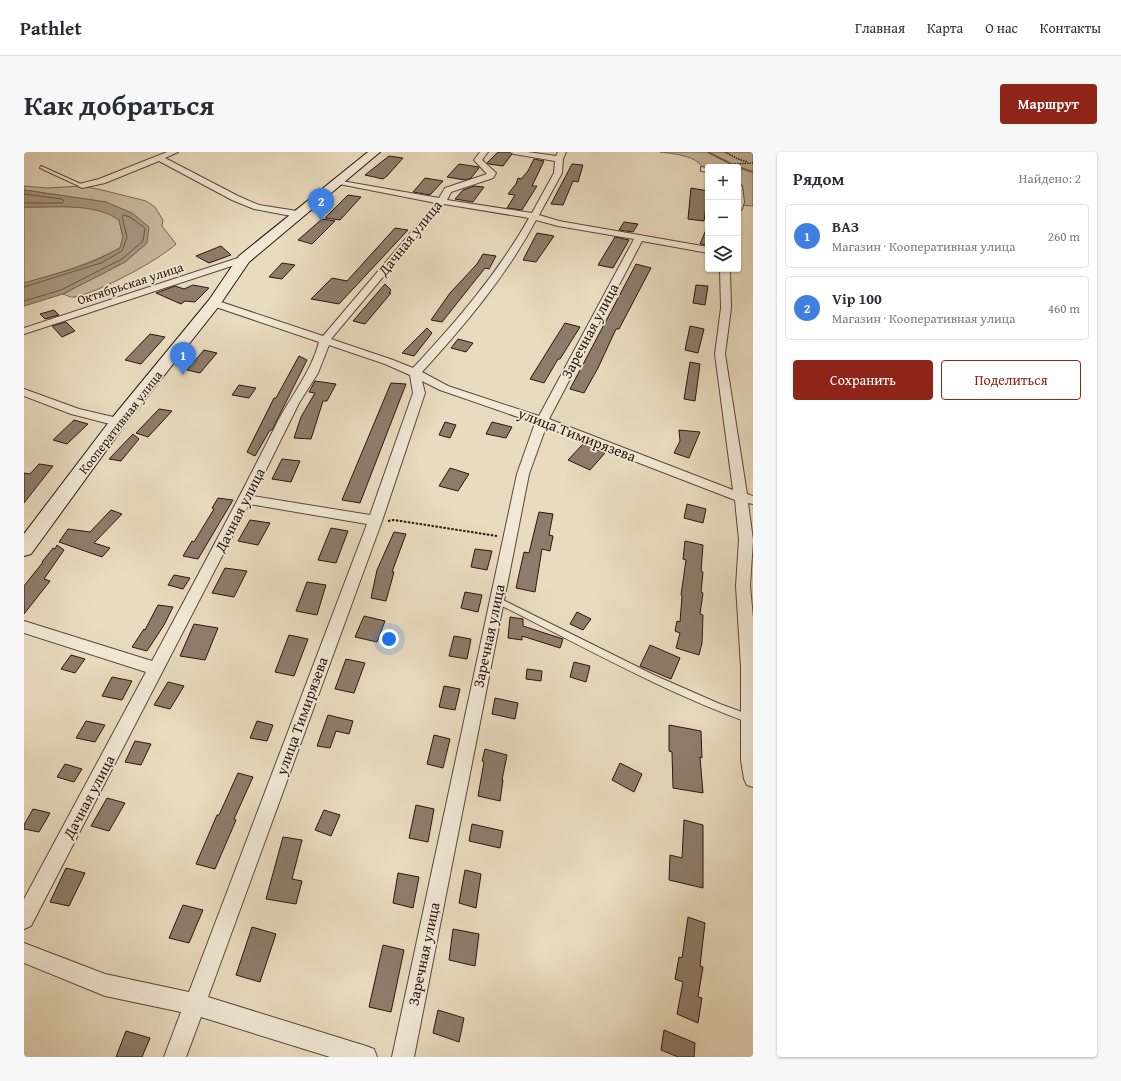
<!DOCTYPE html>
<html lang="ru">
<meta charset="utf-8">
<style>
:root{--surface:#fff;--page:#f7f7f7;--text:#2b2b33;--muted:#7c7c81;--line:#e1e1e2;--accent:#8f2418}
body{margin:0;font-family:"Gentium Book Plus",serif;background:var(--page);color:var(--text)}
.controls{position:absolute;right:12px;top:12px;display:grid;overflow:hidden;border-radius:4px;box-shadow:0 1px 3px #0004}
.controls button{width:36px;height:36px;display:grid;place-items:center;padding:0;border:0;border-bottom:1px solid var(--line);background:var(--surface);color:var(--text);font:20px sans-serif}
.you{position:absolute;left:365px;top:487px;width:14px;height:14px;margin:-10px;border:3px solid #fff;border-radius:50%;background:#1a73e8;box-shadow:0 0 0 6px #1a73e833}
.badge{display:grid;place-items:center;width:26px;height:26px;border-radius:50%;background:var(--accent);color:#fff;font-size:13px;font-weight:700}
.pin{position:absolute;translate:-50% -33px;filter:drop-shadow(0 1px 2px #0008)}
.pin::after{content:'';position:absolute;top:21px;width:14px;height:12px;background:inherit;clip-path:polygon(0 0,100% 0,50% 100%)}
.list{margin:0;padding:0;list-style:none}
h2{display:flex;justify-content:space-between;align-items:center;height:52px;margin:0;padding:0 16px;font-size:17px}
h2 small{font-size:13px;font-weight:400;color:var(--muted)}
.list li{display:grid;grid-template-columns:26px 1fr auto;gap:12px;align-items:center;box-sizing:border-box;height:64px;margin:0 8px 8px;padding:0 8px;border:1px solid var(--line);border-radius:4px}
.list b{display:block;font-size:15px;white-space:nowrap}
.list p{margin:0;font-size:13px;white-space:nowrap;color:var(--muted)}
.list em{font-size:13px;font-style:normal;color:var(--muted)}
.actions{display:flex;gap:8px;padding:12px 16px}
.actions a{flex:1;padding:9px 0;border:1px solid var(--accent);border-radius:4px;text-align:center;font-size:14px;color:var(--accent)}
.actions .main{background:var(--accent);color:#fff}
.icon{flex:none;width:22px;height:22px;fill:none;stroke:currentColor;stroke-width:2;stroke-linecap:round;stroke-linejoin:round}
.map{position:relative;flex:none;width:729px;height:905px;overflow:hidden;border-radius:4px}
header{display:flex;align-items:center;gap:24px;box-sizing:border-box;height:56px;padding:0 20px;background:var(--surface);border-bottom:1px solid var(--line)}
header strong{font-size:19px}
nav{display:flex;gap:22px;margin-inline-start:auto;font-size:14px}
.intro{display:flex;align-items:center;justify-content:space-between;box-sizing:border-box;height:96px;padding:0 24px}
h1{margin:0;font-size:28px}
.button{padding:10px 18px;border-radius:4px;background:var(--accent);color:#fff;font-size:14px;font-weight:700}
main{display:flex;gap:24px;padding:0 24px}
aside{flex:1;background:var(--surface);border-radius:4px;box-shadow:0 1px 3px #0004}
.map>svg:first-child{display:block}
</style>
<header>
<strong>Pathlet</strong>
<nav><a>Главная</a><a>Карта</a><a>О нас</a><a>Контакты</a></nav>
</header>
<div class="intro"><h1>Как добраться</h1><a class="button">Маршрут</a></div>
<main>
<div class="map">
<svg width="729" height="905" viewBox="0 0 729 905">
<rect width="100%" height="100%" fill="#e9dbbf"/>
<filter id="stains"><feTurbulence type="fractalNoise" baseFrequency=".005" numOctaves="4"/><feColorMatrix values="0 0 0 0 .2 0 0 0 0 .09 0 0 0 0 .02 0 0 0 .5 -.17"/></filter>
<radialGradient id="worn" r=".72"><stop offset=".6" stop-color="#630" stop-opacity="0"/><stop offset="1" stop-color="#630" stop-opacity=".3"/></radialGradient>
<path fill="#c9baa1" stroke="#7a6858" d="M636,0H729V54L715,53L714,15H684V18L680,17C672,3 650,2 636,0Z
M0,34L23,36L58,34L78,38L122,49L131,55L139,68L138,74L152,92C135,108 74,141 50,145C47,146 42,143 39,142L101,110L123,91L82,50L0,38Z
M0,55C24,55 63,52 85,61C89,63 92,66 95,68L99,85L96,96C66,112 33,122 0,131Z"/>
<path fill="#a89883" stroke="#766455" d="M0,38L82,50L108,61L125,75L123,91L101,110L39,142L0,154V131L53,116L75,107L96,96L99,85L95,68C69,50 31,56 0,55Z"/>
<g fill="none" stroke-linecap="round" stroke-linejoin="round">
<path stroke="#6a5749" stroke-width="1" d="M0,42L38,47L40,49L38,51H0
M0,135L77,111L98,99L103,85L98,65L99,63L106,65L121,76L119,89L98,107L37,138L0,149"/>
<path stroke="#766455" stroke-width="2" d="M684,0L713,15
M714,15L729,20"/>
</g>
<path fill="#8e7c6b" stroke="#2b160f" d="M474,0H485L488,2L479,14L465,12L463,11Z
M365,4L379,6L363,24L359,27L341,23Z
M510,7L520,9L508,34H513L498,58L483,56L491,43L484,42L492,32L494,26L497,27L504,19Z
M435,12L455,15V16L447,26L441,28L423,25Z
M548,12L559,13L554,30L549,29L539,53L527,52Z
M401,26L419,29L406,43L389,40Z
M450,34L460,35L449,50L431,47L439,38Z
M667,36L684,39L680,69L664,67Z
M324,43L337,45L316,68L301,66Z
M298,67L311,69L288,92L274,88Z
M600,70L614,72L609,80L595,78Z
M684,73V93L676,92Z
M371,76L384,78L315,152L287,147L308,126L323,129Z
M513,81L530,84L512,110L499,108Z
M591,85L605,88L589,116L574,113Z
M197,94L207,103L185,111L172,104Z
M459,102L472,104L465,117L461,116L418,170L407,168L426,141L453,112Z
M258,111L271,113L258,127L245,125Z
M612,112L627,116L595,177H592L574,216L560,241L546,237Z
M361,132L367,138L365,141H367L341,172L329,169Z
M169,133L185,136L171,150L161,149L157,152L132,141L151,134L160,137Z
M672,133L684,134L681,153L669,151Z
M30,158L35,163L21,167L16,162Z
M42,170L51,179L38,185L28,174Z
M541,171L556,175L536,207H534L520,231L506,227Z
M666,174L680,177L674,201L661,198Z
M403,176L408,181L390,204L378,201Z
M126,182L141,185L117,212L101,208Z
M434,187L449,191L442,200L427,196Z
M180,198L193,201L176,221L163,218Z
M275,204L283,208L248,278H246L231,304L223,300L250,246H252Z
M666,210L676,212L671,249L660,247Z
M291,229L312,232L303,249H299L287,287L270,286L277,265L291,241L285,240Z
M367,231L382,232L336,351L318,348Z
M215,233L232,236L225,246L208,243Z
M135,257L148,259L124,285L112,281Z
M50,268L64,272L43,292L29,288Z
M421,270L432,273L426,286L415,283Z
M468,270L488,275L482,286L462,282Z
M655,278L676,280L665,306L650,301L656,289Z
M109,282L115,287L97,309L85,307Z
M559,292L581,301L566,318L544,308Z
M258,307L276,309L267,330L248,327Z
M15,312L29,314L0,351V321L6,322Z
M426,316L445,322L434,339L415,334Z
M194,346L209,348L174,407L159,404L168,389L170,390L190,357L188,356Z
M663,352L682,357L679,371L660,366Z
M87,358L98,362L70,391L86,396L78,405L35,390L44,377L66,380Z
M515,360L529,362L525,383L529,384L526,399L518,397L511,440L492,436L500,400L505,401Z
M226,368L246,371L234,393L214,389Z
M307,376L324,379L312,411L294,408Z
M370,380L382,382L368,420H370L362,449L347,446L353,418Z
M661,389L679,393L677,419L679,420L677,440L679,441L676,462L679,463L678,491L675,503L652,496L656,481L651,479L653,469L656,470L658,444L657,443L662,408L659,407Z
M33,393L40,398L20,427L26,429L0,462V434L19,410H18L29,396L31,397Z
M451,397L468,399L463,418L447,415Z
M201,416L223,419L210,445L188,441Z
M150,423L166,426L159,437L144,433Z
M283,430L302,433L293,463L272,459Z
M441,440L458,443L454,460L437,456Z
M134,453L149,455L140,473L123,499L108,495L120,477L121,478Z
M553,460L567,467L559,478L546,472Z
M340,464L361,469L353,490L331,485Z
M486,465L499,467V474L539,487L536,496L498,484V488L484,486Z
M170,472L194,476L181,508L156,504Z
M265,483L284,487L270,524L251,520Z
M430,484L447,487L443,507L425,504Z
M626,493L656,506L647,527L616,514Z
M47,503L61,507L51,521L37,517Z
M322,507L341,511L330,541L311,537Z
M550,510L566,514L562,530L546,525Z
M503,517L518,519L517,529L502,527Z
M88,525L108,529L98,548L78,544Z
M144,530L160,534L146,557L130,553Z
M420,534L436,537L431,558L415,555Z
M471,546L494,551L491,567L468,562Z
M304,563L329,569L325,582L312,579L306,596L293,594Z
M62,569L81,573L71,590L52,586Z
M233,569L249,573L243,589L226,586Z
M645,573L677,579L678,606L676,605L679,641L649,636L648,600L645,599Z
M410,583L426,587L419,616L403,612Z
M111,589L127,592L117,613L101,610Z
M461,597L483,603L478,628H479L476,649L454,644L460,610L458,609Z
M596,611L618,622L610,640L588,628Z
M41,612L58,617L50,630L33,625Z
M214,621L229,625L210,667L212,668L191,717L172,712L193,663H195Z
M83,646L101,651L85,679L67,674Z
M392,653L410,657L404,690L385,686Z
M9,657L26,661L15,680L0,677V673Z
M300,658L316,663L307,684L291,678Z
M660,668L679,673V736L645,728L646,703L658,706Z
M448,672L479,679L476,696L445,689Z
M259,685L278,688L268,727L278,729L272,752L242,747Z
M42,716L61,721L45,754L26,750Z
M441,718L457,722L452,756L435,751Z
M374,721L395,725L389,756L369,751Z
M159,753L179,758L165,791L145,786Z
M664,765L681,771L676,814L679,815L674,845L678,846L674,871L653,862L659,830L651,827L655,805L658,806Z
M228,775L252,782L236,830L212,823Z
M429,777L455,782L451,814L425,808Z
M359,793L380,798L367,860L345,855Z
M414,858L440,866L435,890L409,881Z
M640,878L671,891L670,905H654L637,898Z
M102,879L126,886L118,905H92Z"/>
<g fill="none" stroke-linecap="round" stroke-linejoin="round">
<g stroke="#5a473b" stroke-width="2">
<path id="lane" d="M17,14L59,33L60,34L57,35L16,16Z
M473,445L632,524L696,552L729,564V570L726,571C637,539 555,492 470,450L469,448L470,446Z"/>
</g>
<g stroke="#5a473b" stroke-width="2">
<path id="street" d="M143,0H154L141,6L214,44L235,53L273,59L277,62L273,65L230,57L208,48L135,9L81,31L58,36L54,34L55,32L75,27Z
M456,0H464L458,8L472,21L469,26L427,40L423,48L508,61L530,21L531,9L490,2L486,0H504L532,4L534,0H542L539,7L538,21L515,63L535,69L684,95V101L618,89L525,267L709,338L691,202L697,156L696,117H706L707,156L701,202L723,342L729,344V352L724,351L729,388L726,434L729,466V635L723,633L720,627L717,608V515L712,434L715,388L711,348L522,275L505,322L390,905H368L493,322L511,271L416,238L398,229L401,241L358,369L184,845L342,894L350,897L353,905H306L177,865L162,905H140L157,860L81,844L0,811V791L81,822L165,840L343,372L225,352L7,774L0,777V747L122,520L0,481V469L128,509C170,431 212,352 252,273C266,245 287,221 295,190L186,153L185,151L190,148L194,149L299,184L412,51L315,32L311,30L312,28L415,46L421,36L463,22L450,8ZM420,52L505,66C474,121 432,170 389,216L369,208L307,187ZM512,68L534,74L610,87L515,264L424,234L398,220C440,174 483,123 512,68ZM305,193L361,212L386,223L389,241L346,363L229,344L275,251L294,221Z
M677,15L684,16V20L677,19Z
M714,32L718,34L720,50L718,57L714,59Z
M220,104L225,107L223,109L0,182V176Z
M0,237L55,257L98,267L100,270L98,273L94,274L47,262L0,244Z"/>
</g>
<g stroke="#2b160f" stroke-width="2">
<path id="secondary" d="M344,0H356L225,110L195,154L100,274L7,402L0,404V382L88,266L185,148L215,104Z"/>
</g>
<path stroke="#2b160f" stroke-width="1.5" stroke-dasharray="1.5 1" stroke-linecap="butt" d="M701,0L714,7L724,10
M701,15L709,12L729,11"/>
<path stroke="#2b160f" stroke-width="2" stroke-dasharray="2.5 1.5" stroke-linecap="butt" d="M364,369L370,368L473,384"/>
<use href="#lane" fill="#f1e8d5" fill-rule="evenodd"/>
<use href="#street" fill="#f1e8d5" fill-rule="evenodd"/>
<use href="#secondary" fill="#f1e8d5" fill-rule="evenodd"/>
</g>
<g text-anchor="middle" stroke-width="3.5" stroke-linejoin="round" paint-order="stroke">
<g font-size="13" fill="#2b160f" stroke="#f1e8d5">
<text transform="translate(106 131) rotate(-18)" y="5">Октябрьская улица</text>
<text transform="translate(96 270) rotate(-52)" y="5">Кооперативная улица</text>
</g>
<g font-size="15" fill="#2b160f" stroke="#f1e8d5">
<text transform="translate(386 86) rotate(-51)" y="5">Дачная улица</text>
<text transform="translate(566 179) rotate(-62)" y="5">Заречная улица</text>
<text transform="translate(553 283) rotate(21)" y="5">улица Тимирязева</text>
<text transform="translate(216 358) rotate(-63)" y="5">Дачная улица</text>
<text transform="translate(465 484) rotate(-78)" y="5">Заречная улица</text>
<text transform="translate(278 564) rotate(-70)" y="5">улица Тимирязева</text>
<text transform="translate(65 645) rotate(-62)" y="5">Дачная улица</text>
<text transform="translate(400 802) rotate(-78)" y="5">Заречная улица</text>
</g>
</g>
<rect width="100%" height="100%" filter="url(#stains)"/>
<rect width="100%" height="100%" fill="url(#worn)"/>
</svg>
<div class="controls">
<button>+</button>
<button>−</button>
<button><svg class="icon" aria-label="layers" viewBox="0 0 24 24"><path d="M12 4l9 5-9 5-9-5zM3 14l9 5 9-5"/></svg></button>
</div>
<div class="you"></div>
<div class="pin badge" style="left:159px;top:223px;background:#3f7fe0">1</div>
<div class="pin badge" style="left:297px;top:69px;background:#3f7fe0">2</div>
</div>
<aside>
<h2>Рядом<small>Найдено: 2</small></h2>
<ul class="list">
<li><span class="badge" style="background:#3f7fe0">1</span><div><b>ВАЗ</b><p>Магазин · Кооперативная улица</p></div><em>260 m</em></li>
<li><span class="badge" style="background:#3f7fe0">2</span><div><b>Vip 100</b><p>Магазин · Кооперативная улица</p></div><em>460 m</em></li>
</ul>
<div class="actions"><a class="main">Сохранить</a><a>Поделиться</a></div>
</aside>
</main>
